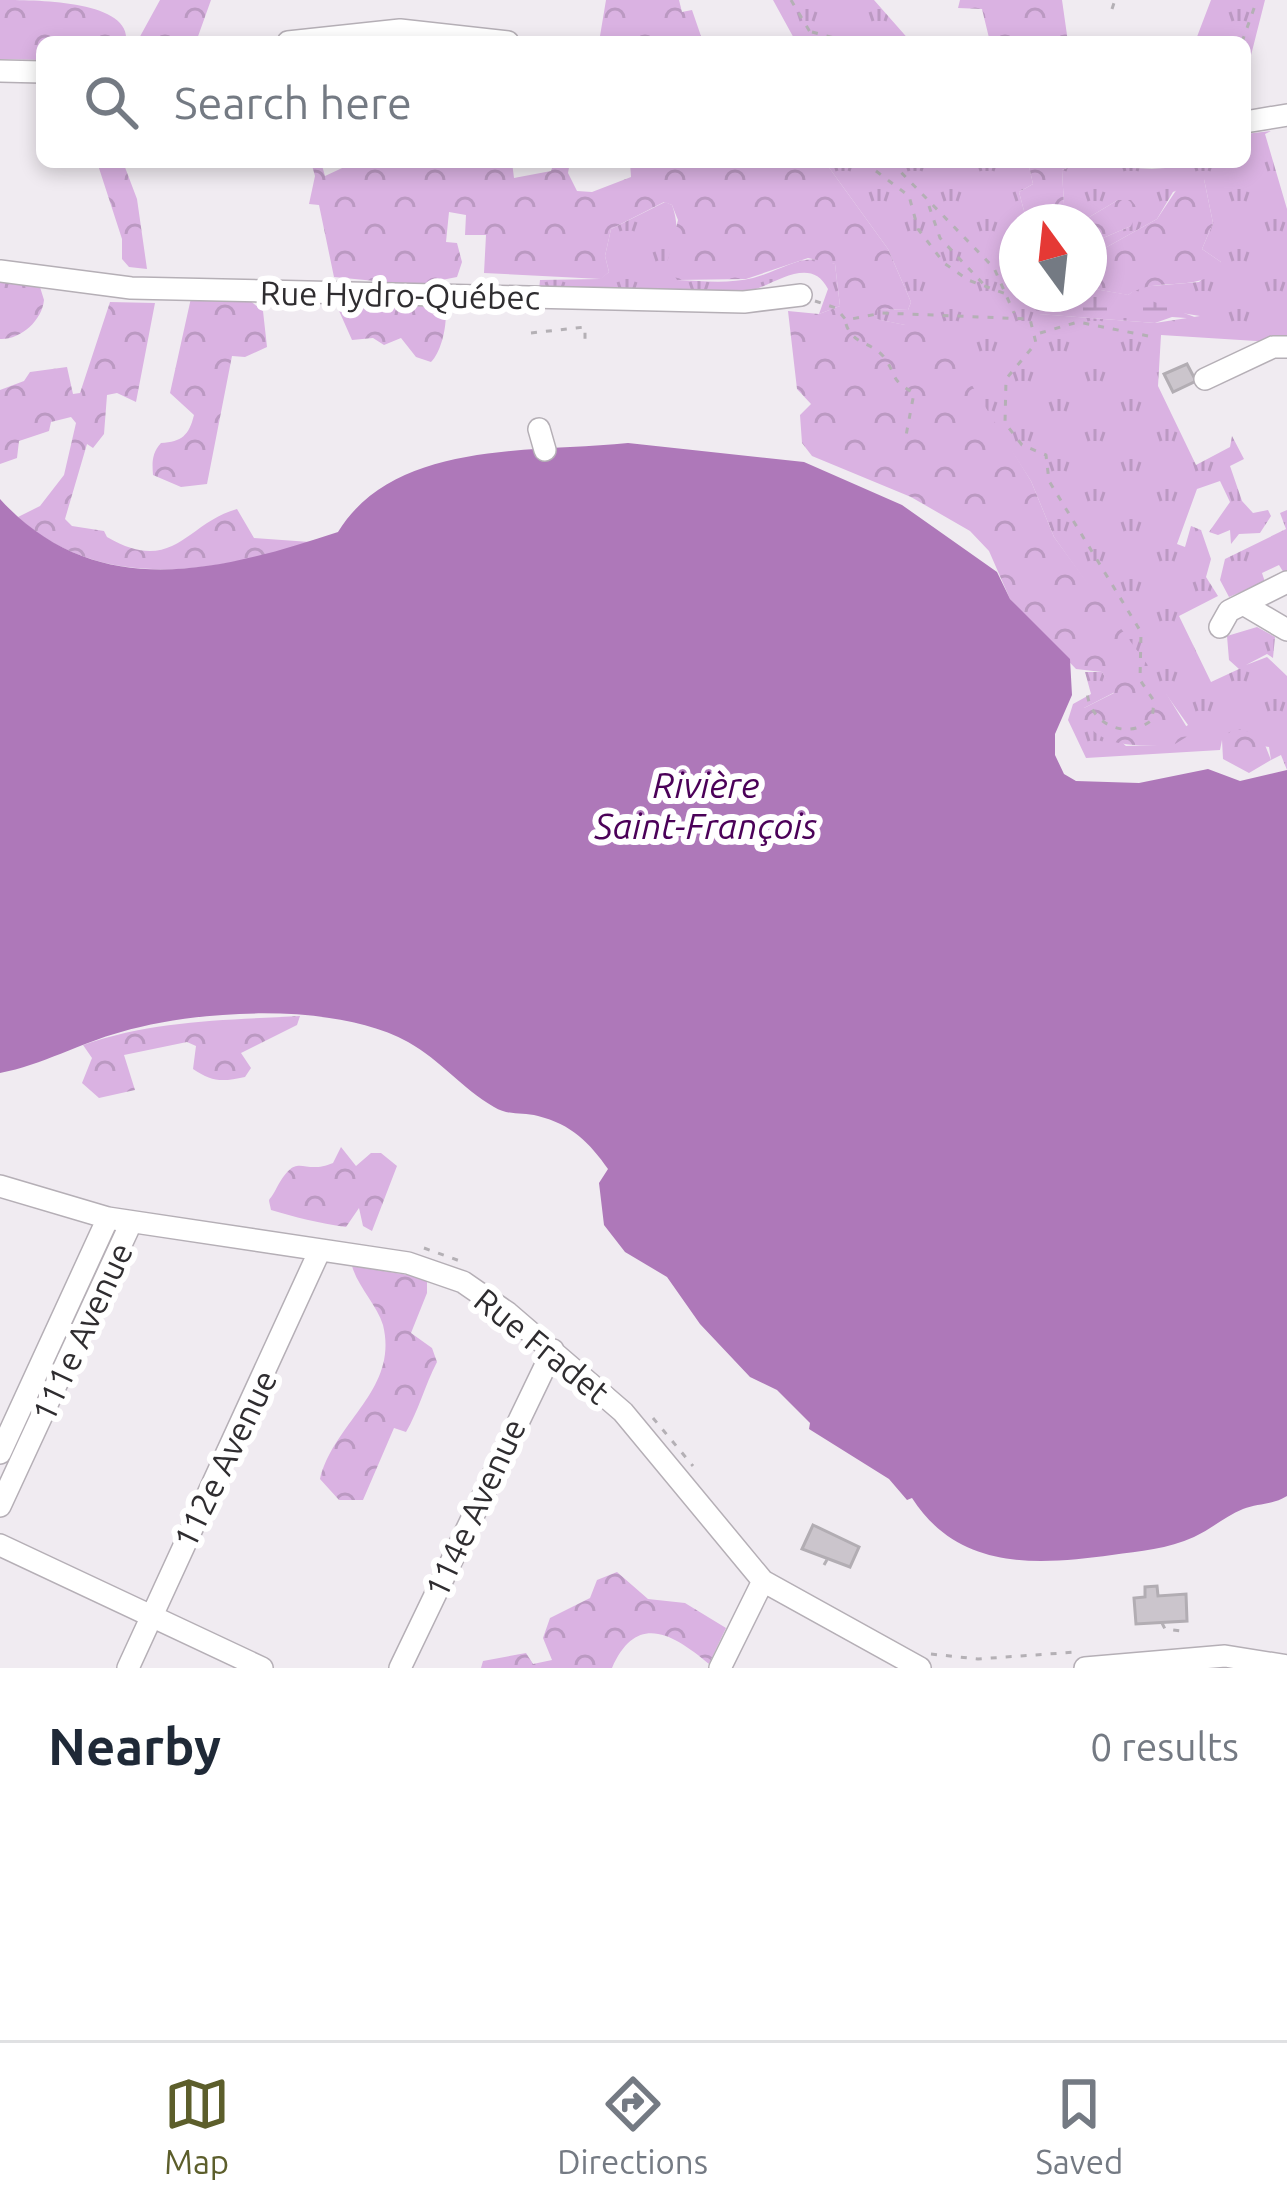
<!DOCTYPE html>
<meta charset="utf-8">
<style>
:root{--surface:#fff;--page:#f6f6f7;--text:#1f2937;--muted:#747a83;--line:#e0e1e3;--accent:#5c5e2b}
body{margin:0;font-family:Ubuntu,sans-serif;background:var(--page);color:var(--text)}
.compass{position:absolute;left:999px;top:204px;width:108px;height:108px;border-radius:50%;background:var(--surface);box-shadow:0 6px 18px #0003;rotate:345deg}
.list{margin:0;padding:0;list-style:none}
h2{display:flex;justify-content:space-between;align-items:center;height:156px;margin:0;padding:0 48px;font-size:51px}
h2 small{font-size:39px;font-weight:400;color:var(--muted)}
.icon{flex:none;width:66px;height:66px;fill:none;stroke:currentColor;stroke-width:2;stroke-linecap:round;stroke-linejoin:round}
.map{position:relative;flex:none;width:1287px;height:1668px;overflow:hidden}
.search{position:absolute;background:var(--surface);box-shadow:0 6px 18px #0003;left:36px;right:36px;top:36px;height:132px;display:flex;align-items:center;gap:30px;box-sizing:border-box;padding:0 42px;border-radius:18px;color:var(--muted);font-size:45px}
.sheet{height:372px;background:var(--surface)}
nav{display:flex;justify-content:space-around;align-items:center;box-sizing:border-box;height:168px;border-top:3px solid var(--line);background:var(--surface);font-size:33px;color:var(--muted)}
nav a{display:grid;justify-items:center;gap:6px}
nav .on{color:var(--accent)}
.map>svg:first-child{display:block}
</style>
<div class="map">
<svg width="1287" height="1668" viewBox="0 0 1287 1668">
<defs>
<pattern id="grass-tufts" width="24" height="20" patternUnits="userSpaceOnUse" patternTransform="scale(3)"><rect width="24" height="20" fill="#dab2e2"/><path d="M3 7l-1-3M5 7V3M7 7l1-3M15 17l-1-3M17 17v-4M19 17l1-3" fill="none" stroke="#bb99c2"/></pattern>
<pattern id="forest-crowns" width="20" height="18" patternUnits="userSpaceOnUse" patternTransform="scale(3)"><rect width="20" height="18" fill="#dab2e2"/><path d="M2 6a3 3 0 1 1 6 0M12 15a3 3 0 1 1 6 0" fill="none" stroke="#bb99c2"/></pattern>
<pattern id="wetland-marsh" width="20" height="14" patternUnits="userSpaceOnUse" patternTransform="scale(3)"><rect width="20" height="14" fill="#dab2e2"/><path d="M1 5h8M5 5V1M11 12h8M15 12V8" fill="none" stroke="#bb99c2"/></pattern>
</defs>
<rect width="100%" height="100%" fill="#f0ebf1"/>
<path fill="url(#grass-tufts)" d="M773,0H874L911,42H796Z
M1211,0H1265L1245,79V42H1195Z
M1271,131L1265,134L1287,209V343L1161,335L1158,386L1196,465L1230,447L1232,436L1244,459L1230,466L1242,501L1253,513L1268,510L1271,516L1260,533L1239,534L1231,544L1230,530L1218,535L1209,532L1230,502L1220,481L1197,489L1177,544L1185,547L1191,526L1201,530L1211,559L1206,577L1218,596L1179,616L1211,682L1239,669L1229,660L1227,636L1257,627L1275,637L1273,658L1267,654L1246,665L1267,657L1287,676V770L1281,755L1271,760L1269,747L1222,740L1220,750L1086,758L1068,720L1073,704L1091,694L1085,672H1102L1115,692L1084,708L1126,746L1157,745L1188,725L1054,537L1031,481L993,422L905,325L875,319L878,309L908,310L911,302L888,249L825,162H1028L1033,184L1019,192L1027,222H1017V294H1026L1039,314L1155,323L1200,316L1169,311L1128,295L1139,287L1199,282L1221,262L1202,249L1213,223L1204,179L1173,192L1157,219L1089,257V244L1131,226L1118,200L1081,222H1065L1062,170L1075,165L1152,169L1245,162V134Z
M665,202L672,205C681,228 674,255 677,280C702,281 729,284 753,278C784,270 803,250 835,264L840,306L819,314L828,289C810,253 772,287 746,292C694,302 596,291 539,290L540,280L600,279L609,272L605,256L611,229Z
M1287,510V578L1279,565L1262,573L1265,582L1229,597L1220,580L1225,559L1286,529L1280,513Z"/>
<path fill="url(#forest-crowns)" d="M0,0C35,0 132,0 126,42H42V60L0,59Z
M160,0H211L196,42H137Z
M606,0H679L682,12L692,10L703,42H599Z
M960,0H1062L1068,42H990L982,9L958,8Z
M97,162H123L137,199L147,269L129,267L122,259V239Z
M311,162H321L325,176L355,162H512L514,178L551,171L554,162H570L568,173L577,191L592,192L631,177L630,162H664L676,168L825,162L888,249L911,302L908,310L878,309L876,319L925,329L949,348L1031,481L1054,537L1155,675L1191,734L1164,751L1157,745C1127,746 1099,745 1081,717L1084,708L1114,693L1102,672L1076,669L1032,623L1010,599L989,551L970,531L911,497L812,456L802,443L800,415L811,404L797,389L788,311L819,314L840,306L835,264L808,258L746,279L677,280L667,263L678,220L672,205L664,202L611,229L605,256L609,272L601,279L484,273L486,235H465L466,215L449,212L446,242L457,243L462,262L457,277L416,285L334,277L319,205L309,204L315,176Z
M1028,162H1192C1151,179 1103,152 1062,170L1065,222H1027L1019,192L1033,184Z
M1196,177L1204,179L1213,223L1202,249L1221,262L1219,270C1194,293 1155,276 1128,295L1089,288V257L1157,219L1181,183Z
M1118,200H1131L1139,210L1131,226L1089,244V222H1081Z
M0,281L40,287L44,300C42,321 20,340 0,339Z
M191,298L249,300L263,311L267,347L245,357L232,356L207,484L181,487L153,475C152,462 152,453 161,443C182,442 189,435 194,415L170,393Z
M110,302L155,303L136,402L117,393L107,395L104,434L93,448L87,444L65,519L72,526L104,531L107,537C174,576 186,523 237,509L254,538L310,542C213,573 100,592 18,517L40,506L64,475L76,423L71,417L51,422L49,431L19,441L17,458L0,464V390L24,381L30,372L67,367L73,394L80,393Z
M336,304L445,307C448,322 442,351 431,362L416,357L401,338L384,345L373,338L352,340Z
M1234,728L1261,735L1271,760L1249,773L1223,759L1222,740Z
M300,1016L297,1025L241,1053L251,1068L245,1077C222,1082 212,1082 193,1069L196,1046L187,1042L124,1055L135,1090L99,1098L82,1083L92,1058L83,1045C154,1020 225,1020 300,1016Z
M341,1147L356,1166L371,1153H381L397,1166L372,1231L363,1226L359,1208L346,1227C319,1223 294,1217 271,1210C268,1195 268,1204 275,1191C298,1147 300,1177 333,1163Z
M352,1266L427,1278V1293L411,1333L432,1348L437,1362C425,1385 418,1412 406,1432L394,1428L363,1500H339L320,1479C334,1422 399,1390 383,1325C377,1305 358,1287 352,1266Z
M617,1572L648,1599L685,1603L726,1628L709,1664C674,1635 637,1611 612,1668H481L483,1661L526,1653L533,1664L552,1660L543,1638L550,1618L590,1598L597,1580Z"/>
<path fill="url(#wetland-marsh)" d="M1089,288L1141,297L1200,319L1172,317L1155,323L1038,314L1026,294H1089Z"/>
<path fill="#ae78b9" d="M628,443L804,462L902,505L997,572L1010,599L1070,659L1072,695L1055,734V755L1064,774L1076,781L1139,783L1208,769L1240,781L1287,770V1496C1273,1505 1258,1503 1243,1509C1226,1516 1211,1529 1194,1537C1168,1549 1140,1551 1112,1555C1037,1565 959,1571 912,1498L907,1500L889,1479L809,1429L810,1423L777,1390L750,1377L700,1324L667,1277L625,1252L604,1225L599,1183L608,1169C590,1143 571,1124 538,1116C522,1112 509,1116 494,1107C461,1088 442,1061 408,1042C336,1002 199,1009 121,1032C80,1043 42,1065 0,1073V499C96,604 220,571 338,532C395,439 534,453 628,443Z"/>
<path fill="#cbc5cc" stroke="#b2adb3" stroke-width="3" d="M1187,364L1196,381L1173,392L1164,374Z
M813,1525L859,1547L850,1567L802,1549Z
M1157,1586L1158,1596L1186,1594L1187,1621L1136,1624L1134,1598L1145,1597V1587Z"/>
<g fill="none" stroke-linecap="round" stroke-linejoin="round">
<g stroke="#b5afb6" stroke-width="24">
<path id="minor" d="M288,42L400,30L508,42
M0,71L42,72
M1245,122L1287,115
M0,271L131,288L744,302L801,295
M1205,379L1273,347H1287
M539,429L545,450
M1243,604L1287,630
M1220,627L1229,611L1287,582
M0,1186L108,1218L408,1263L463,1282L508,1313L623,1412L763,1581L920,1668
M0,1453L108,1218
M0,1506L131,1223
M0,1545L262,1668
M128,1668L320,1250
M400,1668L553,1350
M720,1668L763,1581
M1085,1668L1225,1656L1287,1666"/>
</g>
<path stroke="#b4b0b5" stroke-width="3" stroke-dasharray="6 9" stroke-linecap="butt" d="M791,0L816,42
M1112,9L1115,0
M812,32L849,42
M1242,42L1257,0
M864,162L909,196L918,229L944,263L968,280L1009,295
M891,162L994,268L1014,313
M929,206L940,238L988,289
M815,301L836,308L846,320L882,313L1030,319L1036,343L1006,379L1005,423L1022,445L1046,455L1049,481L1141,632L1140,680L1154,701L1152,720C1126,741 1089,724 1087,691
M846,324C852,344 871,342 883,356C898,375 888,379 914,393L905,441
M531,333L585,327V342
M1040,333L1078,322L1148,336
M424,1248L460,1261
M653,1418L693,1466
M824,1565L828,1558
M1162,1623L1165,1629L1181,1631
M931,1654L978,1659L1076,1652"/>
<use href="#minor" stroke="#fff" stroke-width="21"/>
</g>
<g text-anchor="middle" stroke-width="12" stroke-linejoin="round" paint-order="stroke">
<g font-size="33" fill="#2f2d30" stroke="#fff">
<text transform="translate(400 295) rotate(1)" y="12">Rue Hydro-Québec</text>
<text transform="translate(82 1332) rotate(-65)" y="12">111e Avenue</text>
<text transform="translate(542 1346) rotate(39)" y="12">Rue Fradet</text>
<text transform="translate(225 1459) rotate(-64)" y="12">112e Avenue</text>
<text transform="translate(475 1508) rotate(-65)" y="12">114e Avenue</text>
</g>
<g font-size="36" font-style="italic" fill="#4b0158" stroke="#fff">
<text x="706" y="798">Rivière<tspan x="706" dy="41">Saint-François</tspan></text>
</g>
</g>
</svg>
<svg class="compass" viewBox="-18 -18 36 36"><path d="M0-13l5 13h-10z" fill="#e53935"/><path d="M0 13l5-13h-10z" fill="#747a83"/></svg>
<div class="search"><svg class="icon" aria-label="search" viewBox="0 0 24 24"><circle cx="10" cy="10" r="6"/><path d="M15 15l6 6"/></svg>Search here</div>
</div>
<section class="sheet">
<h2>Nearby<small>0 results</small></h2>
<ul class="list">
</ul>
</section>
<nav>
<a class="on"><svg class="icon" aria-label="map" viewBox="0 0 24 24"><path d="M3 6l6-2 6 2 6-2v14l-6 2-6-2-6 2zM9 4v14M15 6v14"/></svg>Map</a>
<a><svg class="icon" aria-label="directions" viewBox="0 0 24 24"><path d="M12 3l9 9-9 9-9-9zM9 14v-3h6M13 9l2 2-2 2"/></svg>Directions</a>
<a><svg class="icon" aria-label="saved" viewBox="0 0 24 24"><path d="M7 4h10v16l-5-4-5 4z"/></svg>Saved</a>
</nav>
